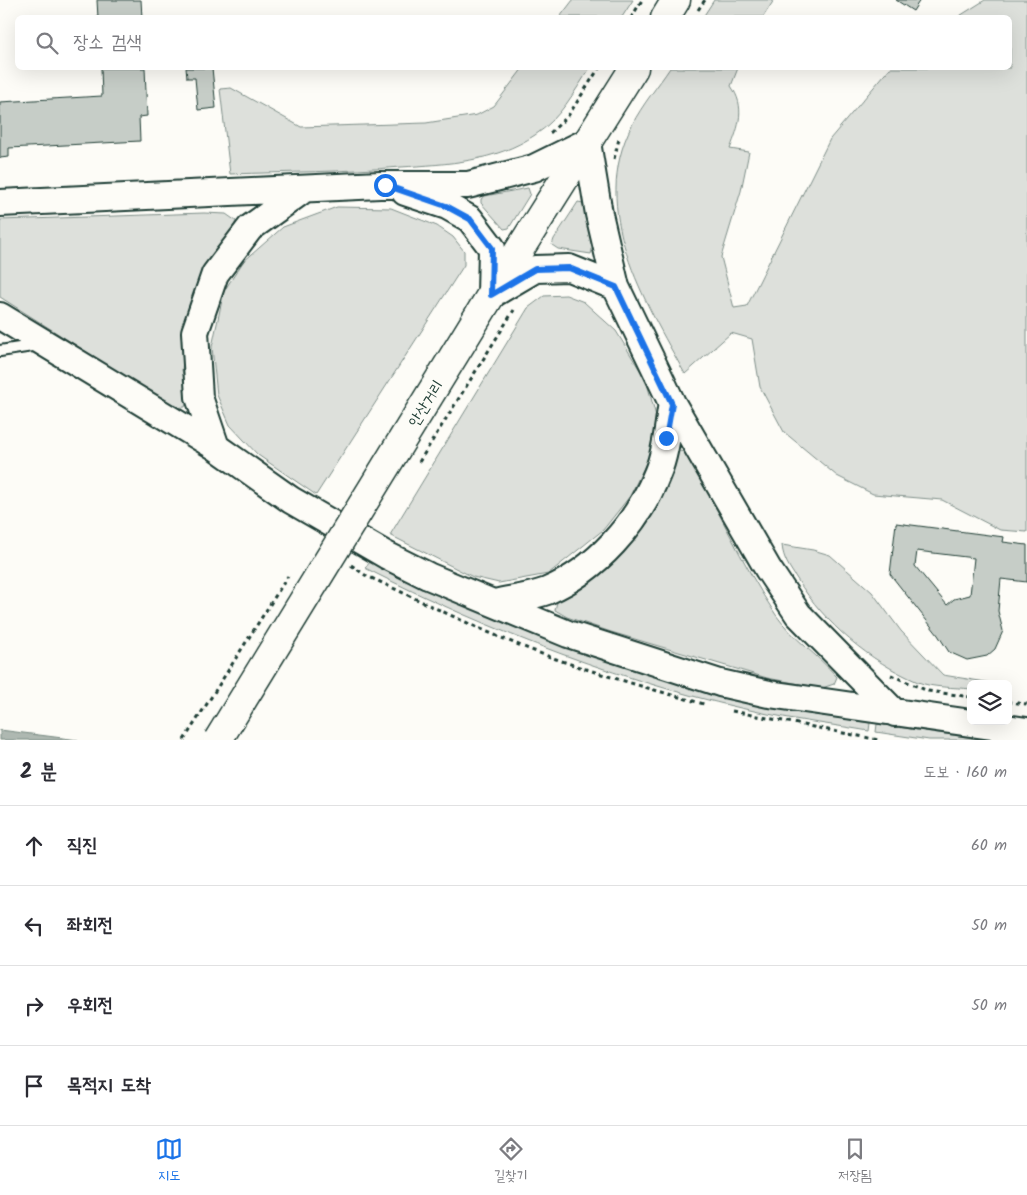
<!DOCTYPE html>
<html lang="ko">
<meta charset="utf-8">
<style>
:root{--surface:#fff;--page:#f2f2f3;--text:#2b2b33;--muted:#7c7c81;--line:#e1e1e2;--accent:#1a73e8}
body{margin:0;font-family:Kalam,"Poor Story",sans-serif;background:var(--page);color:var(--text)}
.controls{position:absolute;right:15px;bottom:15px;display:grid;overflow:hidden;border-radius:8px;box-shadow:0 5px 20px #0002}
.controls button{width:45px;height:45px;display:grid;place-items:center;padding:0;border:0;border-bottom:1px solid var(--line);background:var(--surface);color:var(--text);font:25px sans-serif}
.stop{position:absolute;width:15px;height:15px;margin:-11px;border:4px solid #1a73e8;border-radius:50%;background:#fff}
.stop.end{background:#1a73e8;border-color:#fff;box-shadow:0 1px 5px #0008}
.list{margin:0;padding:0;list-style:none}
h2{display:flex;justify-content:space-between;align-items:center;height:65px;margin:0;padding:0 20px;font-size:21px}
h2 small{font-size:16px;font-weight:400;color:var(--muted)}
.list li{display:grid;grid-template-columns:32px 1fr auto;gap:15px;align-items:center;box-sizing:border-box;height:80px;padding:0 20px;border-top:1px solid var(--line)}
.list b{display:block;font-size:19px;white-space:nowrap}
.list em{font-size:16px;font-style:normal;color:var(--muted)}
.icon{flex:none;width:28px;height:28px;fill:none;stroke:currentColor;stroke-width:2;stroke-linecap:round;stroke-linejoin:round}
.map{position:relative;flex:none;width:1027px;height:740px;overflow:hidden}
.search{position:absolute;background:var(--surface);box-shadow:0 5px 20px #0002;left:15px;right:15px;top:15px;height:55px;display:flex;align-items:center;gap:12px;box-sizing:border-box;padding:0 18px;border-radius:8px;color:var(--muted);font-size:19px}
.sheet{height:385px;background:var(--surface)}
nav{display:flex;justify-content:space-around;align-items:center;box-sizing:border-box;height:70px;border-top:1px solid var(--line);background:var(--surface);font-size:14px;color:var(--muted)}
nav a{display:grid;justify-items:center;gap:2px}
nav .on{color:var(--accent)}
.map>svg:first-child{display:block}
</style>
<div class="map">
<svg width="1027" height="740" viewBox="0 0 1027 740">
<rect width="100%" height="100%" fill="#fdfcf7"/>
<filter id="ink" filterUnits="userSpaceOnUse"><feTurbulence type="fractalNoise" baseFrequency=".02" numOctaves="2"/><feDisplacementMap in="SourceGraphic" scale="10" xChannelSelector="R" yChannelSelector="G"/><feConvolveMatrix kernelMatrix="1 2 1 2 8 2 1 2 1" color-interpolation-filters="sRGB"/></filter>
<g filter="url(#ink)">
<path fill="#dde0db" stroke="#7e8e88" d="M573,0H633L622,17H560Z
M714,0H774L763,17H703Z
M985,0H1027V532L1000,530L942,500L873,494L837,476L784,432L760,387L752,339L731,333L685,374C644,300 588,210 632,125C642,105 658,86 670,68H738L731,86C746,107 739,126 730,149L749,152L741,191L721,257L734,308L747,306L830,139L890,68H1010V18L958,17Z
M523,68H590C574,92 560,119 535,135C495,162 448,164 401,167C344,172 287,172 230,174L220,89L231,88L301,127L426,123L477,115L494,106Z
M528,188L530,194L509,228L504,229L481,203V199L485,196Z
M578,202L583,203L587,208L593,246L591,254L558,249L552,245L554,239Z
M337,207L391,208L437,226L453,237L464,251V265L316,495L258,455L230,425L217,395L212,347L224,291L243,262L283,227Z
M204,213L226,214L236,221L186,337L182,370L188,397L185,407L175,408L0,297V220Z
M566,295L584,302L616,331L646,380L656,416L653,449L630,496L603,530L548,574L499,583L473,577L390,535L528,308L544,296Z
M679,451L685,452C717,505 741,563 776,615C793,639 818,655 837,677L834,684L822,688L767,678L611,632L567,617L555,610L557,602C598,577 635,547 659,505C669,488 668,467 679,451Z
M782,545L813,550L830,555L872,592L901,631L943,675L998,684H971V689C954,687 933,688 918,682C869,661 825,624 797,579C790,568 783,559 782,545Z
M371,561C469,612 571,651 677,682C708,690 738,700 769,707C802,714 836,717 870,723L869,731C835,725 801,721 768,714C632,686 489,631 365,568Z
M877,724L986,740H929L876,732Z"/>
<path fill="#aeb8b1" stroke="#75877f" d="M0,730L78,740H0Z"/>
<path fill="#c6cdc7" stroke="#1f3d34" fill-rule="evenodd" d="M97,0H141L142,18H98Z
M896,0H920L913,11Z
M101,68H145L147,116L139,117L140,141L9,148V157L0,158V102L102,96Z
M186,68H212L216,108L198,110L195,78H187Z
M896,523L1004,537L1003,542L1027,545V582L1001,579L998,611L1003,631L995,649L987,656L967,660L949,652L938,635L890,574ZM917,551L974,558L970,595L954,599L947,605L915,566Z"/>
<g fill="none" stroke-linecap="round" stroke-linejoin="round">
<g stroke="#1f3d34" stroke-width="14">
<path id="service" d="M0,351L39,345"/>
</g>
<g stroke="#1f3d34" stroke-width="30">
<path id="tertiary" d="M405,192L447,206L470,219L492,248L491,295
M0,203L380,185H468L534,168L587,142L599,214L616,287L672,403L768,569L798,614L895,713
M491,295L535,269L569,268L616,287
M0,316L216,447L291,500L386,555L428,576L568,634L720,683L769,694L1027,731
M216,447L199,397L195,332L215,274L250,228L303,190
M495,603C512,599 531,597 547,591C596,570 638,523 657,474C666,453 668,427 672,403"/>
</g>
<g stroke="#1f3d34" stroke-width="31">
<path id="primary" d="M665,18L676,0
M491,295L634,68"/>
</g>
<path stroke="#1f3d34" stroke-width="3" stroke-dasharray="4 4" stroke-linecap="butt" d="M698,10L705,0
M631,18L642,0
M550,133L568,116L599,68
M614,159L619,139
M351,565L365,575C428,604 490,636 556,659C605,676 654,690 704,704
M891,675L928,691L971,697
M1008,702L1027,704
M732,711L879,740"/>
<use href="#service" stroke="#fdfcf7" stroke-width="10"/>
<use href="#tertiary" stroke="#fdfcf7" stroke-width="26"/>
<use href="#primary" stroke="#fdfcf7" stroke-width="28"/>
<g stroke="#1f3d34" stroke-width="31" stroke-linecap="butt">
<path id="primary-bridge" d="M218,740L491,295"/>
</g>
<path stroke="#1f3d34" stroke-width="3" stroke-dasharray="4 4" stroke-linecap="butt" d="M419,462L514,310
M184,740L288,576"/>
<use href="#primary-bridge" stroke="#fdfcf7" stroke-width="28"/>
</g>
</g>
<g fill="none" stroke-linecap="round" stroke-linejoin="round" filter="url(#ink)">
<path stroke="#1a73e8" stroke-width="6" d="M385,185L446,206L470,219L492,248L491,295L535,269L569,268L616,287L672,404L666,438"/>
</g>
<g text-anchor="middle" stroke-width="4.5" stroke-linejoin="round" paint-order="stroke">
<g font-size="16" fill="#1f3d34" stroke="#fdfcf7">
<text transform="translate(425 403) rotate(-58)" y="6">안산거리</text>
</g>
</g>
</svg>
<div class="controls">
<button><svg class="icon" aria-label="layers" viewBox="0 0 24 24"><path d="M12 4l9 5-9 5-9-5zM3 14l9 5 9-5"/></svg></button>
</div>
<div class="stop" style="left:385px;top:185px"></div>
<div class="stop end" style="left:666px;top:438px"></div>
<div class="search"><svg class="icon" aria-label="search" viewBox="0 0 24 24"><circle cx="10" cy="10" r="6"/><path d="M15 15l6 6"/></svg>장소 검색</div>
</div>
<section class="sheet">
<h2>2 분<small>도보 · 160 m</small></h2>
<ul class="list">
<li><svg class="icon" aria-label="ahead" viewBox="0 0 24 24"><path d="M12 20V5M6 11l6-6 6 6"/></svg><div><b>직진</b></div><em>60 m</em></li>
<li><svg class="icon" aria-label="left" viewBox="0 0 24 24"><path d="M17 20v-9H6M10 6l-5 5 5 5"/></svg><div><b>좌회전</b></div><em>50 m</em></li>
<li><svg class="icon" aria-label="right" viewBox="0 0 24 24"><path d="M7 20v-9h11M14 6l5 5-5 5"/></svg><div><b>우회전</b></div><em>50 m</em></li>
<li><svg class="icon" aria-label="arrive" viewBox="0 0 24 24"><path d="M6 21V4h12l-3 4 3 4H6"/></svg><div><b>목적지 도착</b></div></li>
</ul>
</section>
<nav>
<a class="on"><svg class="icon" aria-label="map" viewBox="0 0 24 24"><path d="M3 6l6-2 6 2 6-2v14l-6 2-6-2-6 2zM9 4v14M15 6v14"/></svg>지도</a>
<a><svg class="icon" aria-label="directions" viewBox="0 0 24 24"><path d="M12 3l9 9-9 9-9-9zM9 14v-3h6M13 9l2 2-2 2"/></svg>길찾기</a>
<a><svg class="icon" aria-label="saved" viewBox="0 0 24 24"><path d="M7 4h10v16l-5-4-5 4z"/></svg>저장됨</a>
</nav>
